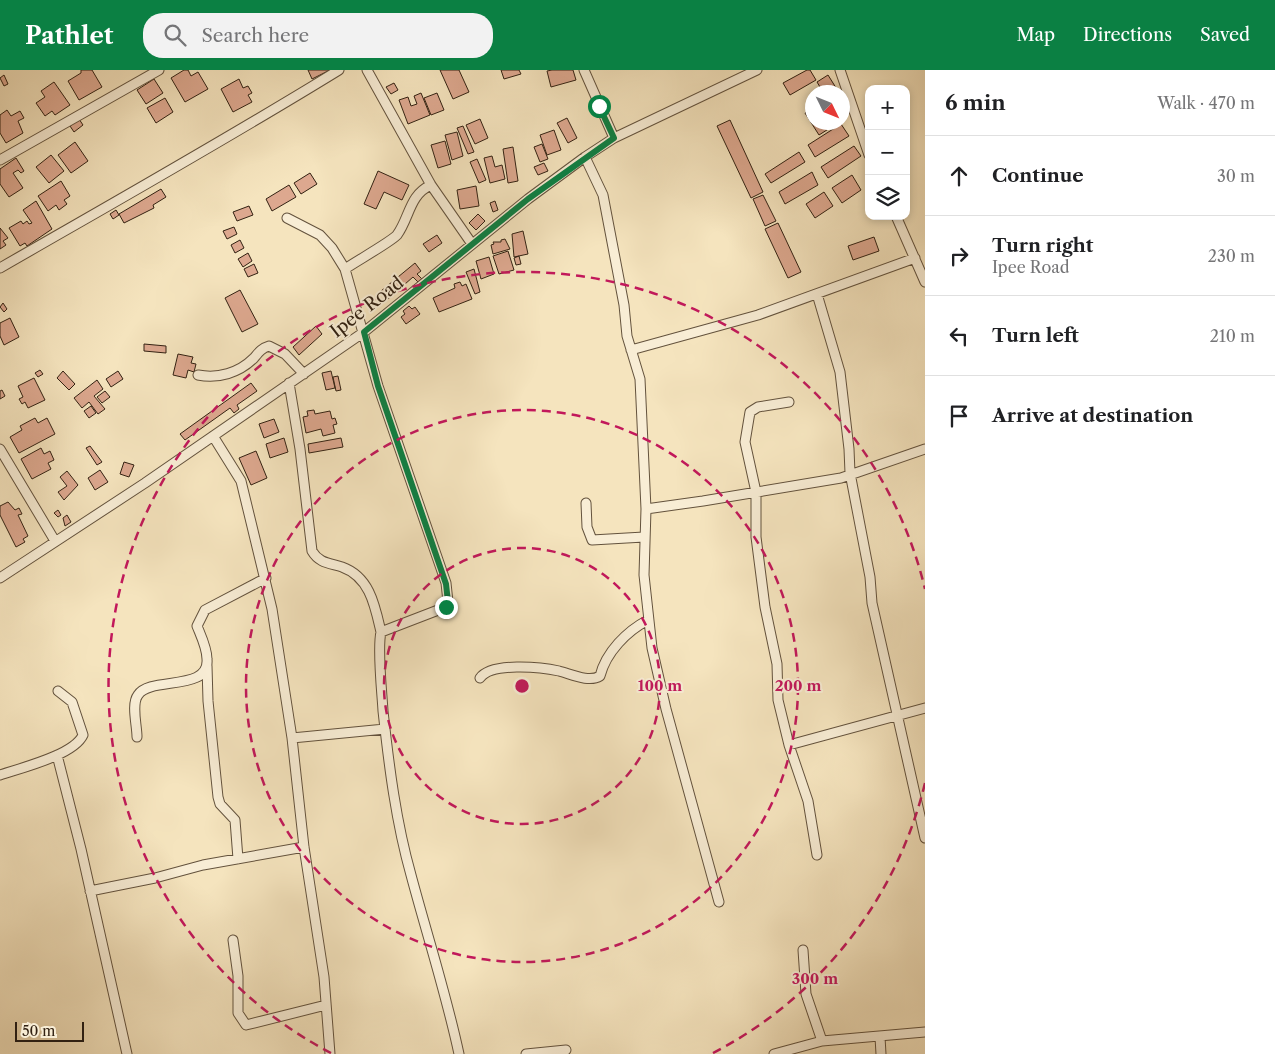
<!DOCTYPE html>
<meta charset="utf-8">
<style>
:root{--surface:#fff;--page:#f2f2f2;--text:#202124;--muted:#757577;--line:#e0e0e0;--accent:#0b8043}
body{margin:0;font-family:"Libre Caslon Text",serif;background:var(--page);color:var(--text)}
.controls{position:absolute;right:15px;top:15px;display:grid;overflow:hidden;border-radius:10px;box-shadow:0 2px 8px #0003}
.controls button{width:45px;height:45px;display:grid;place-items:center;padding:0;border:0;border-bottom:1px solid var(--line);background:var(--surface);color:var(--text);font:25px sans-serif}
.compass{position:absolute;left:805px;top:15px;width:45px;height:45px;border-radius:50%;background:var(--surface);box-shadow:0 2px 8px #0003;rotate:133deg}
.scale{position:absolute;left:15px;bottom:12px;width:69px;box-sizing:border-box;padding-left:5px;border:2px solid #322112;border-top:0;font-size:14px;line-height:18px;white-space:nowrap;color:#322112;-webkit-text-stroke:4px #f8edd5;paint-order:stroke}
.stop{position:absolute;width:15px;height:15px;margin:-11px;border:4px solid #0b8043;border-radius:50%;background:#fff}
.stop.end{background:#0b8043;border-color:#fff;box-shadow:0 1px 5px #0008}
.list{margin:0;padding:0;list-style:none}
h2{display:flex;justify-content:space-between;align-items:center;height:65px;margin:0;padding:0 20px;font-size:21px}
h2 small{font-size:16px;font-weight:400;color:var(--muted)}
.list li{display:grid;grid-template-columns:32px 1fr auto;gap:15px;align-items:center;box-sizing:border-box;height:80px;padding:0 20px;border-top:1px solid var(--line)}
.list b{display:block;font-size:19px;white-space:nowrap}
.list p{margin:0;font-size:16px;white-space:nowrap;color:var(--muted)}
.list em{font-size:16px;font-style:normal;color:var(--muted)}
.icon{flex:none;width:28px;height:28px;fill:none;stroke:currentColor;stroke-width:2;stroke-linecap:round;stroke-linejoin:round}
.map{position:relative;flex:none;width:925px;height:984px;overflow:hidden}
header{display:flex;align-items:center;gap:30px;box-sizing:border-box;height:70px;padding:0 25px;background:var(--accent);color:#fff}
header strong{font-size:24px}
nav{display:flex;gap:28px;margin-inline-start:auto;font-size:18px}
.search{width:350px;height:45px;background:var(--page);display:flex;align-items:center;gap:12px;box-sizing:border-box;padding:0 18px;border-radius:20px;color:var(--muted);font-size:19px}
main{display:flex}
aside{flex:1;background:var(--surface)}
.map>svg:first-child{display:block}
</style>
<header>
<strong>Pathlet</strong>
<div class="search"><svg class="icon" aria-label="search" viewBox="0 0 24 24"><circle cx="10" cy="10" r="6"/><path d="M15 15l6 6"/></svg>Search here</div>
<nav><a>Map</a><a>Directions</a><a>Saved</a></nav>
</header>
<main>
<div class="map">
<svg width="925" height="984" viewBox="0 0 925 984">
<rect width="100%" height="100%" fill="#f5e4be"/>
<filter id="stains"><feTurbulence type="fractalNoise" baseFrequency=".004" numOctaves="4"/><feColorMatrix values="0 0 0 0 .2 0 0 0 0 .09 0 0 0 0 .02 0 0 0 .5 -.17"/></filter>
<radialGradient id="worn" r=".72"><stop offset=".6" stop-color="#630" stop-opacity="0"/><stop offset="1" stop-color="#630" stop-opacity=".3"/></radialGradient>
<path fill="#dda88f" stroke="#322112" d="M92,0L102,17L79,30L68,11L81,3V0Z
M184,0H188L191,6L198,2L208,19L185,32L171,8Z
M308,0H330L312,9Z
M440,0H459L469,22L453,29Z
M501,0H519L521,4L504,9Z
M552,0H573L576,10L551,17L547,1Z
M807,0H810L816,10L790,25L783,13Z
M4,5L8,14L4,16L0,8Z
M828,5L838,21L835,22H823L817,12Z
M154,9L163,23L146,34L137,20Z
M239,9L243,18L248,16L252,23L248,25L252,32L233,42L221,19Z
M54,12L70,35L55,45L52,41L45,46L36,33L45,27L41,21Z
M394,13L398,20L391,24L386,17Z
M421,23L430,45L408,54L399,30L408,27L411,36L417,34L414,26Z
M437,23L444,40L431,45L424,28Z
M165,28L173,42L156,53L147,38Z
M812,38V52H826L830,58L819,65L805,43Z
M7,40L11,46L20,41L24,48L18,51L23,63L6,73L0,63V45Z
M567,48L577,68L568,73L557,53Z
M79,49L83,55L74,62L70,56Z
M480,49L488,68L475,74L466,55Z
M730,50L763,122L751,128L717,56Z
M841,54L849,66L815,87L808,75Z
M463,56L474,82L468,84L457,58Z
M554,60L561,80L547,85L540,65Z
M457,62L463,86L452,90L445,65Z
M445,71L451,94L438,98L431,75Z
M75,72L88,91L71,103L58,85Z
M542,74L548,89L540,92L534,77Z
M854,76L861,86L828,108L821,97Z
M513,77L518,111L508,113L503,79Z
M799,82L805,92L771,113L765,104Z
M51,85L64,101L49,113L36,97Z
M492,86L495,97L502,95L505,109L490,113L484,88Z
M16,88L24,101L21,103L18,100L13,103L23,118L9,127L0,114V99Z
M477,89L486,110L479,113L470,92Z
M544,93L548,101L538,105L534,97Z
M378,101L409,115L402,130L384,122L376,139L364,134Z
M812,102L818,115L785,134L779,122Z
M310,103L317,114L301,124L294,113Z
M852,105L861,120L842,133L832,118Z
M61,111L70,126L64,130L67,134L59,140L56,135L48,141L38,126Z
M289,115L296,127L272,141L266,129Z
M476,116L479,136L460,139L457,120Z
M161,119L166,127L153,135L154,138L124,153L119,144Z
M824,122L833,136L815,148L806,134Z
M763,125L776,151L765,156L753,129Z
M36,131L52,159L27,176L25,173L20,176L9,158L21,151L23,154L27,151L29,154L32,153L23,140Z
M495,131L498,140L493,142L490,133Z
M249,136L253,145L237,151L233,142Z
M116,140L119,145L113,149L110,144Z
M478,144L485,151L476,160L469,153Z
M778,153L801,202L788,208L765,159Z
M234,157L237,164L227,169L223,161Z
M0,158L8,168L3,171L6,175L0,179Z
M523,161L528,184L514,187L512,164Z
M437,165L442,173L429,182L423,174Z
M874,167L879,181L853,190L848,176Z
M505,169L510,179L493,184L491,175L494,174L493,172H501V170Z
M240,170L244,178L235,183L231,175Z
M508,181L514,200L499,204L493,186Z
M248,183L252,191L243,197L238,189Z
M519,186L521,194L516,195L514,188Z
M489,187L494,204L481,209L476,191Z
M415,193L421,201L417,204L422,209L418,212L413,207L388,229L381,221Z
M254,194L258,203L248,207L244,199Z
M474,199L480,222L475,224L466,202Z
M460,212L462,216L466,214L472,229L439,242L433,228L455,218L454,214Z
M240,220L258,254L242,262L225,228Z
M3,233L7,239L4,242L0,237Z
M409,236L412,239L415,237L420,244L406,254L401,247L405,244L403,241Z
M10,248L19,267L4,275L0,266V253Z
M316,256L322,264L299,285L293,277Z
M144,274L166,276V283L144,281Z
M178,284L193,287L191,293L196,294L194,302L188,300L186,308L173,305Z
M40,300L43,304L38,307L35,303Z
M63,301L75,314L69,320L57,308Z
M118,301L123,309L111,317L106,309Z
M331,301L335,318L326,320L322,303Z
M338,306L341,320L336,321L333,307Z
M34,308L45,330L28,338L25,332L22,334L19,329L23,327L18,316Z
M97,310L103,319L94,326L105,339L98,344L89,332L82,338L74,328Z
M251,313L257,321L237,335L239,339L234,343L230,338L185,370L180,364Z
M2,320L5,326L0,329V321Z
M105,321L110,327L102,333L97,327Z
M91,336L96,343L89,348L84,341Z
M314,340L315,344L330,341L332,349L335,348L337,354L333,355L335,363L323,366L321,359L306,363L303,347L308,346L307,341Z
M35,348L38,353L47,348L55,364L19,383L10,367L22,360L20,356Z
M274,349L279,362L264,368L259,354Z
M284,368L288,382L270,388L266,374Z
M341,368L343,377L309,383L308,374Z
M90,376L102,392L97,395L86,378Z
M41,378L44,384L50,381L54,390L48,393L51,399L32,409L21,389Z
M256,381L267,408L251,415L239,388Z
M124,392L134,395L129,407L120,404Z
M100,400L108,412L95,420L88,408Z
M67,401L78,415L64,430L58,422L67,416L60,407Z
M8,432L15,440L19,438L22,444L18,445L28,466L23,469L25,472L16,477L0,445V436Z
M58,440L61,445L58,447L54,443Z
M67,445L71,452L65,456L63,448Z"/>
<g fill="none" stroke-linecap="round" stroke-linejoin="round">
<g stroke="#63523d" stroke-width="11">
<path id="street" d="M367,0L431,115L472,174
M584,0L614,68
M840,0L869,85
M585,87L603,125L624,235L627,266L640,309L646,439L644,505L652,578L666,639L719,832
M0,90L159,0
M896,146L925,212
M287,148L320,165L332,178L345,199L378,316L446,513L448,532L446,537L381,562C377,579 382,622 383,641C389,696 396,752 411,805C427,865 446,923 459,984
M0,198C113,133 227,69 339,0
M345,199C355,192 392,171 397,165C410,147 409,125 431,115
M817,224L840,302L849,379L850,403L870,507L872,533L925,768
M631,280L758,245L915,188
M198,305C218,309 239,303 254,288C259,282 262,278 269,276L285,284L304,304
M289,313L300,379L312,481C319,493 329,493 342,497C370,507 375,536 381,562
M789,332L758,337L750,342L745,372L756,422V467L765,537L777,594L778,630L789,675L808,731L817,785
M213,366L241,411L272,539L292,668L304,777L324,907L330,984
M0,379L55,471
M586,433L587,457L592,470L644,467
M646,439L703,431L841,408L925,379
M0,508L145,413L364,262L528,129L585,87L614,68L757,0
M207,596L208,631L218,727L220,734L235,750L238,789
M480,608C491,592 541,597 559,601C571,604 589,613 600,606C606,582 627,561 648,550
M137,667C137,655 131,634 138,625C150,606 210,622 207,589C207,578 201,566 197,556L205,540L266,508
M292,668L385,659
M789,675L925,638
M57,685L81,779L127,984
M0,705C21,698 74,685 83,665L72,632L58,621
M90,821L155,808L203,795L304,777
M233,870L238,906V943L246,955L326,935
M803,880L806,924L822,971
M880,967L881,984
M526,984L566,980
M774,984L822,971L925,962"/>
</g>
<use href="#street" stroke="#f8edd5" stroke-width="9"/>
</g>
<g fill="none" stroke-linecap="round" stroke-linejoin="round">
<path stroke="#0b8043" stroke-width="6" d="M446,537L448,532L446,514L378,316L364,262L528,129L614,68L599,36"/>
</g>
<g fill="none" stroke="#c2185b" stroke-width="2.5" stroke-dasharray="9 6">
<circle cx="522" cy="616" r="138"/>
<circle cx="522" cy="616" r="276"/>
<path d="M925 713A414 414 0 0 1 713 983M331 983A414 414 0 1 1 925 519"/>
</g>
<g text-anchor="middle" stroke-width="4" stroke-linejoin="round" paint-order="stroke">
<g font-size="18" fill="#322112" stroke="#f8edd5">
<text transform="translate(367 237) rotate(-38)" y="6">Ipee Road</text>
</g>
</g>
<circle cx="522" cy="616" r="8" fill="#c2185b" stroke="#f8edd5" stroke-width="2.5"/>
<g font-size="15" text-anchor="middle" font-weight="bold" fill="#c2185b" stroke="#f8edd5" stroke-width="4" stroke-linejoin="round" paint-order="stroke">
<text x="660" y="621">100 m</text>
<text x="798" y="621">200 m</text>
<text x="815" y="914">300 m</text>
</g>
<rect width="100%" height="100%" filter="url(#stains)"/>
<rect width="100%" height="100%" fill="url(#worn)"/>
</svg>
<div class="controls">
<button>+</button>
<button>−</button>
<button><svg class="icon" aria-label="layers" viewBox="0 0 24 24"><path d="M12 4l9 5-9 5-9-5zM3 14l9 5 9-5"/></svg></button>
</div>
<svg class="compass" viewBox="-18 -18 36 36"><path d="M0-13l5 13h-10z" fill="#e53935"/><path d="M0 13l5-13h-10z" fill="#757577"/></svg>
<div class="scale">50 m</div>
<div class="stop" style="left:599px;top:36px"></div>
<div class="stop end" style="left:446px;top:537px"></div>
</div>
<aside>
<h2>6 min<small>Walk · 470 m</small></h2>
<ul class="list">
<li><svg class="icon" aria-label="ahead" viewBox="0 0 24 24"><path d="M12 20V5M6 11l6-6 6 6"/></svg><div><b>Continue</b></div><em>30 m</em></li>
<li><svg class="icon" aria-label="right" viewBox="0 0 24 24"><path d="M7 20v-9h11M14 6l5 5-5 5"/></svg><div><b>Turn right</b><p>Ipee Road</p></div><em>230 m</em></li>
<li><svg class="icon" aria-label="left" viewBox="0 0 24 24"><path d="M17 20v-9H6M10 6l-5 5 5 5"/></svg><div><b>Turn left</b></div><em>210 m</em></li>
<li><svg class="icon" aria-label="arrive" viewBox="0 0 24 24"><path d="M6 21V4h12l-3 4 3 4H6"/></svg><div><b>Arrive at destination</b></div></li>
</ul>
</aside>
</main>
